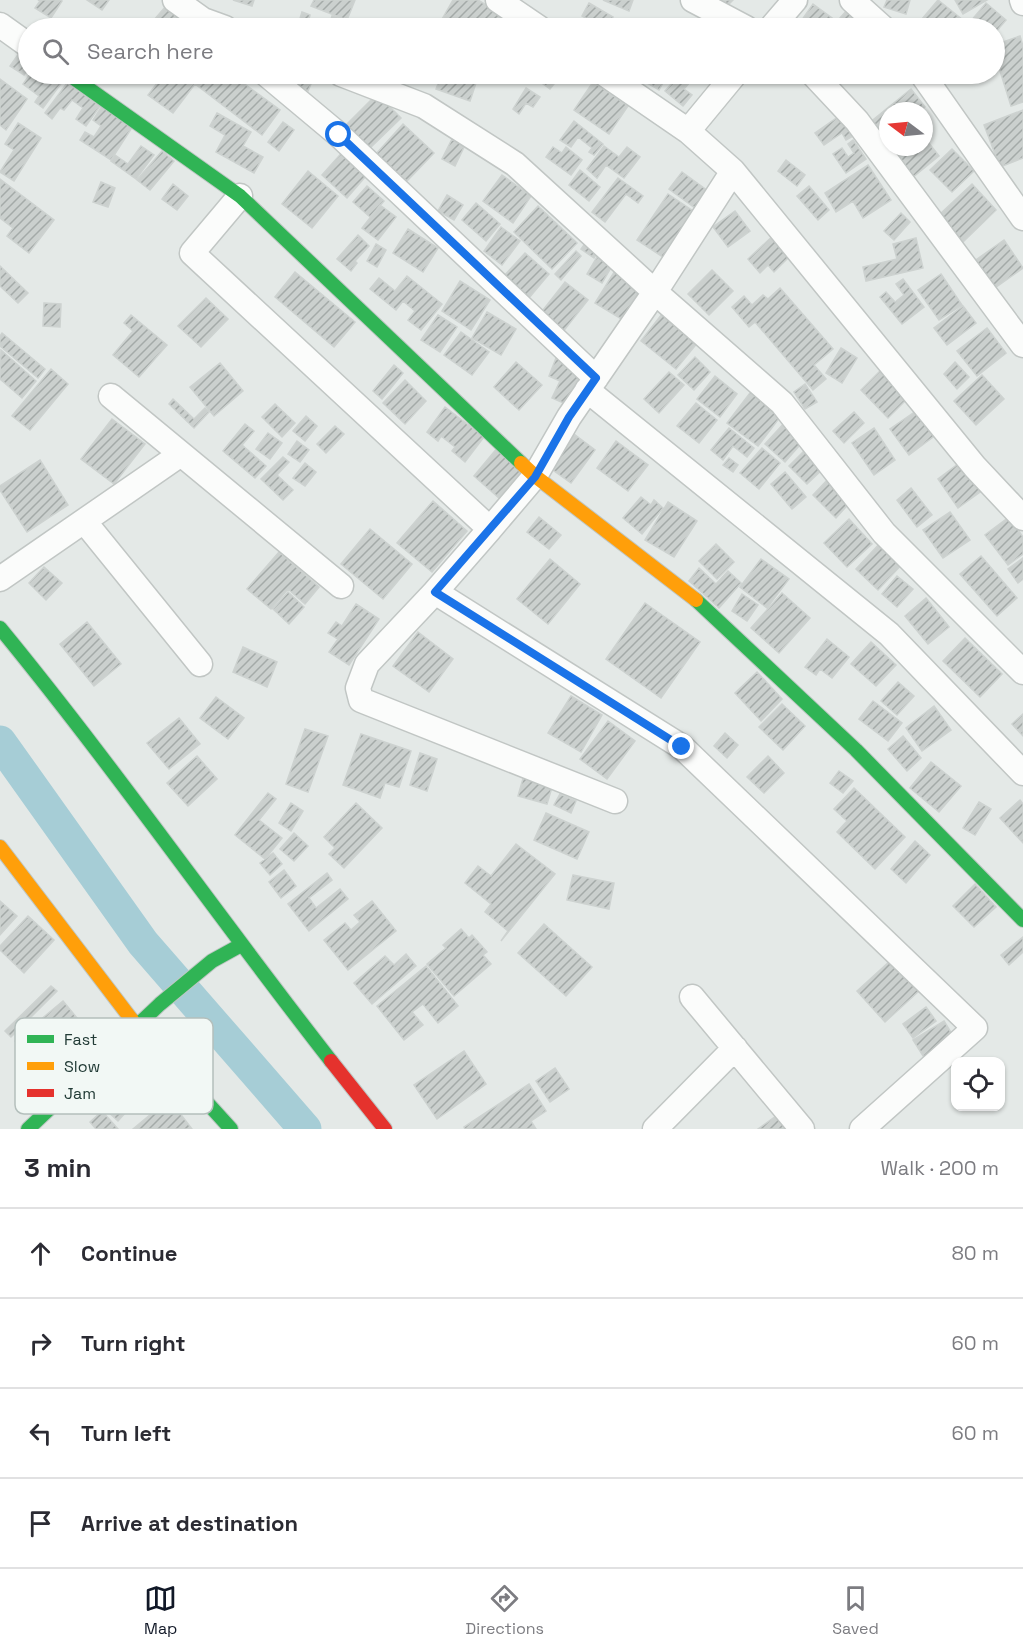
<!DOCTYPE html>
<meta charset="utf-8">
<style>
:root{--surface:#fff;--page:#f2f2f3;--text:#2b2b33;--muted:#7c7c81;--line:#e1e1e2;--accent:#111827}
body{margin:0;font-family:"Space Grotesk",sans-serif;background:var(--page);color:var(--text)}
.controls{position:absolute;right:18px;bottom:18px;display:grid;overflow:hidden;border-radius:12px;box-shadow:0 2px 4px #0004}
.controls button{width:54px;height:54px;display:grid;place-items:center;padding:0;border:0;border-bottom:2px solid var(--line);background:var(--surface);color:var(--text);font:30px sans-serif}
.compass{position:absolute;left:879px;top:102px;width:54px;height:54px;border-radius:50%;background:var(--surface);box-shadow:0 2px 4px #0004;rotate:286deg}
.stop{position:absolute;width:18px;height:18px;margin:-14px;border:4px solid #1a73e8;border-radius:50%;background:#fff}
.stop.end{background:#1a73e8;border-color:#fff;box-shadow:0 2px 6px #0008}
.list{margin:0;padding:0;list-style:none}
h2{display:flex;justify-content:space-between;align-items:center;height:78px;margin:0;padding:0 24px;font-size:26px}
h2 small{font-size:20px;font-weight:400;color:var(--muted)}
.list li{display:grid;grid-template-columns:39px 1fr auto;gap:18px;align-items:center;box-sizing:border-box;height:90px;padding:0 24px;border-top:2px solid var(--line)}
.list b{display:block;font-size:22px;white-space:nowrap}
.list em{font-size:20px;font-style:normal;color:var(--muted)}
.icon{flex:none;width:33px;height:33px;fill:none;stroke:currentColor;stroke-width:2;stroke-linecap:round;stroke-linejoin:round}
.map{position:relative;flex:none;width:1023px;height:1129px;overflow:hidden}
.search{position:absolute;background:var(--surface);box-shadow:0 2px 4px #0004;left:18px;right:18px;top:18px;height:66px;display:flex;align-items:center;gap:15px;box-sizing:border-box;padding:0 21px;border-radius:33px;color:var(--muted);font-size:22px}
.sheet{height:438px;background:var(--surface)}
nav{display:flex;justify-content:space-around;align-items:center;box-sizing:border-box;height:84px;border-top:2px solid var(--line);background:var(--surface);font-size:16px;color:var(--muted)}
nav a{display:grid;justify-items:center;gap:3px}
nav .on{color:var(--accent)}
.map>svg:first-child{display:block}
</style>
<div class="map">
<svg width="1023" height="1129" viewBox="0 0 1023 1129">
<defs>
<pattern id="building-hatch" width="6" height="6" patternUnits="userSpaceOnUse" patternTransform="scale(1.5)"><rect width="6" height="6" fill="#cbd0ce"/><path d="M-1 1l2-2M0 6l6-6M5 7l2-2" fill="none" stroke="#a4aaa8"/></pattern>
</defs>
<rect width="100%" height="100%" fill="#e4e9e7"/>
<g fill="none" stroke-linecap="round" stroke-linejoin="round">
<path stroke="#a6cdd6" stroke-width="33" d="M0,742L143,943L305,1129"/>
</g>
<path fill="url(#building-hatch)" stroke="#cdd2d0" stroke-width="1.5" d="M38,0H60L62,1L51,18L35,8L40,1Z
M87,0H109L102,10Z
M233,0H254L252,6Z
M314,0H355L347,20L311,6Z
M453,0H478L503,15L496,28H437Z
M603,0H633L629,11Z
M715,0H733L724,9Z
M887,0H910L906,14L884,7Z
M938,0L963,20L956,28H921L917,25Z
M955,0H987L963,14Z
M589,3L613,17L606,28H586L591,21L582,16Z
M986,3L1006,20L994,34V28H965Z
M813,4L832,18L824,28H805L799,24Z
M166,6L193,28H147Z
M847,10L856,19L848,28H831Z
M302,12L310,15L309,19L329,26L332,16L340,19L339,23L335,22L333,28H309L298,25Z
M647,19L660,23L658,28H645Z
M621,20L635,28H616Z
M1020,36L1023,46V102L1011,106L994,52V45Z
M24,46L28,49V69L24,75L10,66Z
M30,74H52L63,81L43,108L35,102L39,96L23,84Z
M164,74H231L280,110L262,135L195,84L173,113L148,95Z
M287,74H307L314,77L308,91L284,80Z
M442,74L454,76L455,74H479L470,101L436,89Z
M534,74H562L550,89L532,76Z
M635,74H668L659,90L634,75Z
M680,74H697L684,89L692,95L683,106L665,91Z
M703,74H721L714,82Z
M841,74H860L850,83Z
M0,79L27,99L6,130L0,125Z
M593,82L628,106L609,134L574,110Z
M67,83L100,106L86,126L76,119L83,108L72,100L64,110L60,108L52,119L45,113Z
M526,88L540,97L533,107L526,103L519,114L513,109Z
M911,89L925,107L920,111H888V147H924V137L939,156L912,178L869,123Z
M377,94L401,118L367,151L344,127Z
M102,106L133,126L111,160L80,140L85,132L94,137L101,126L93,120Z
M1023,110V158L1000,167L984,125Z
M845,112L864,140L858,144L853,136L846,140L842,133L824,145L815,133Z
M217,113L251,132L243,146L263,157L254,173L216,152L225,135L210,126Z
M574,121L603,144L594,155L589,152L592,148L578,137L571,147L560,140Z
M283,122L294,130L279,151L268,142Z
M18,123L41,138L14,181L0,172L14,150L5,144Z
M403,124L434,153L407,181L376,154Z
M452,139L465,145L455,166L442,159Z
M853,140L866,159L846,173L833,154L842,148L848,157L854,153L848,144Z
M141,146L154,155L136,179L111,161L115,155L128,164Z
M604,146L619,157L627,147L640,157L624,178L606,165L597,178L587,169Z
M347,147L372,169L347,198L322,175Z
M553,147L562,153L566,147L582,160L571,175L546,157Z
M952,149L974,171L952,192L930,170Z
M162,151L174,161L150,190L137,180Z
M786,160L805,175L797,186L778,171Z
M868,165L891,200L863,218L853,201L836,212L825,193Z
M580,170L600,187L589,201L569,185Z
M308,171L338,196L312,228L282,204Z
M682,172L708,191L695,208L669,189Z
M502,175L531,196L513,223L483,201Z
M618,178L643,196L638,203L626,194L605,222L592,212Z
M0,179L54,220L29,253L7,236L13,228L0,218Z
M101,182L115,188L108,207L93,202Z
M173,184L188,196L177,210L162,199Z
M972,184L996,210L963,242L939,215Z
M367,186L384,201L370,217L353,202Z
M809,186L829,210L818,220L797,196Z
M668,194L702,217L672,263L637,240Z
M447,195L463,205L454,220L438,211Z
M476,203L500,224L486,241L462,220Z
M380,205L396,217L378,240L362,228Z
M538,206L577,243L552,269L514,232Z
M735,211L750,231L728,247L713,227Z
M901,213L910,222L894,240L884,231Z
M501,227L520,241L502,265L484,251Z
M408,229L438,248L423,272L393,253Z
M776,233L794,252L774,272L768,265L760,273L748,259Z
M358,235L369,246L355,261L357,263L351,271L337,259Z
M589,238L601,247L594,258L581,249Z
M916,238L923,268L866,281L863,267L897,259L893,244Z
M1004,240L1023,268L992,290L973,262Z
M376,244L386,250L377,267L367,261Z
M576,251L581,256L561,280L555,274Z
M525,253L549,274L529,298L504,276Z
M597,257L612,266L602,283L587,274Z
M0,266L28,293L18,303L0,286Z
M616,269L644,286L623,320L595,303Z
M712,270L733,291L709,315L688,294Z
M295,272L355,322L334,347L275,297Z
M941,274L962,305L939,320L918,290Z
M407,276L442,304L421,330L408,320L415,311L403,301L396,310L370,289L379,278L395,291Z
M903,279L924,307L902,324L880,297L886,292L895,302L904,295L896,284Z
M460,281L490,300L471,330L442,311Z
M565,282L588,300L562,333L539,315Z
M780,288L833,349L814,365L826,379L813,390L755,322L749,327L732,307L744,296L752,305L763,295L768,299Z
M206,298L228,319L201,347L178,326Z
M44,303L61,304L60,327L43,326Z
M963,306L976,323L947,345L934,328Z
M487,312L516,329L501,355L472,338Z
M662,314L698,342L676,369L641,341Z
M131,315L167,345L139,377L113,355L133,331L124,323Z
M438,315L457,327L440,352L421,340Z
M987,328L1006,353L977,376L957,351Z
M461,332L489,352L472,375L444,355Z
M2,333L45,369L38,378L0,346V336Z
M841,348L857,358L842,383L826,373Z
M1,350L36,381L22,398L0,379Z
M695,357L710,372L694,390L678,375Z
M556,358L585,371L570,406L552,398L560,381L549,376Z
M516,362L542,385L519,410L494,387Z
M955,362L969,377L957,389L944,374Z
M220,363L243,391L214,416L190,387Z
M394,365L403,373L382,399L373,391Z
M883,368L911,395L888,418L861,390Z
M51,369L68,384L30,430L12,416Z
M669,372L684,385L659,413L644,399Z
M982,375L1004,399L976,425L954,401Z
M715,376L737,394L720,417L697,399Z
M405,380L426,401L405,424L383,403Z
M805,384L817,402L805,409L794,392Z
M753,389L784,412L758,446L727,423Z
M173,399L194,419L205,408L209,412L194,428L169,404Z
M696,403L717,420L699,443L677,426Z
M275,404L295,423L282,437L262,417Z
M445,407L484,437L465,462L452,451L455,447L441,436L438,441L427,432Z
M919,409L937,434L909,455L890,429Z
M854,412L864,423L844,443L833,431Z
M306,416L317,426L305,441L293,431Z
M112,419L145,444L114,484L81,459Z
M786,421L806,438L785,462L765,444Z
M245,424L254,431L242,445L266,466L255,478L223,451Z
M335,426L344,434L326,453L317,444Z
M729,428L754,448L747,457L733,446L723,460L711,450Z
M874,428L895,460L874,475L852,443Z
M268,433L282,443L270,459L256,449Z
M574,434L595,450L571,483L550,468Z
M297,441L309,450L300,462L288,454Z
M616,441L648,465L628,491L597,468Z
M498,447L525,471L500,499L474,476Z
M762,448L780,463L759,489L740,473Z
M807,448L825,467L807,484L789,466Z
M283,457L289,462L277,475L293,490L283,500L261,479Z
M729,458L738,465L733,472L723,465Z
M966,458L987,487L958,508L938,479Z
M40,460L68,505L27,532L0,490V486Z
M305,463L316,472L305,486L293,478Z
M785,472L806,497L792,509L771,484Z
M830,477L853,499L836,518L813,495Z
M911,488L932,515L917,527L897,500Z
M641,497L651,505L654,500L663,508L642,534L623,518Z
M433,501L467,531L432,572L397,543Z
M668,502L697,521L674,557L645,540Z
M950,512L970,540L943,558L923,530Z
M539,517L561,535L549,549L527,532Z
M1009,517L1023,537V554L1008,565L985,535Z
M849,519L872,544L847,567L824,543Z
M370,529L412,564L383,599L341,564Z
M882,541L904,562L878,590L856,569Z
M716,544L734,562L717,579L699,561Z
M279,552L319,587L305,604L288,589L271,609L247,589Z
M981,556L1017,598L997,616L960,574Z
M1023,558V579L1018,583L1008,569Z
M550,559L580,584L548,624L517,599Z
M761,559L789,579L767,608L740,587Z
M44,567L62,583L46,600L29,583Z
M699,568L716,584L728,571L741,583L719,608L689,581Z
M897,576L913,589L897,607L882,594Z
M288,592L304,607L289,624L273,609Z
M782,593L810,618L779,653L751,628Z
M742,594L758,605L747,621L732,611Z
M926,598L949,627L928,644L905,616Z
M645,603L700,642L661,698L606,659Z
M356,604L379,619L349,665L329,652L338,639L328,633L336,622L342,626Z
M87,622L121,664L94,686L60,644Z
M418,632L453,659L429,692L393,666Z
M965,638L1002,674L980,697L943,661Z
M827,639L849,657L832,678L820,669L816,675L805,667Z
M871,642L896,665L876,686L851,664Z
M243,647L277,662L267,687L233,672Z
M757,672L782,699L761,721L735,693Z
M898,682L914,696L897,715L881,701Z
M571,696L602,715L581,752L548,733Z
M216,697L244,718L228,739L200,718Z
M873,701L902,723L888,741L859,719Z
M782,704L805,726L783,750L759,727Z
M934,706L951,730L922,751L906,728Z
M1023,714V736L1012,724Z
M179,718L200,744L169,769L147,743Z
M608,721L635,741L607,779L580,759Z
M305,729L328,736L308,792L286,784Z
M725,733L738,745L727,758L714,746Z
M361,734L411,751L399,787L385,783L380,798L343,785Z
M903,736L921,758L907,771L888,749Z
M420,753L437,759L427,791L410,785Z
M197,756L217,779L188,806L167,783Z
M768,756L784,773L764,793L747,777Z
M931,762L961,786L939,812L910,788Z
M839,771L853,781L843,793L830,783Z
M524,775L553,784L547,804L518,796Z
M854,788L905,837L875,869L837,832L847,821L834,809Z
M268,793L276,799L259,820L282,838L265,859L235,835Z
M560,794L576,801L571,813L554,805Z
M1020,800L1023,804V843L1000,818Z
M979,802L991,809L975,835L963,828Z
M291,803L303,811L291,831L279,823Z
M356,803L382,828L344,868L329,854L335,848L324,837Z
M546,813L589,832L577,859L534,840Z
M294,833L308,846L294,861L280,849Z
M915,841L930,855L906,883L891,869Z
M516,844L555,874L501,941L508,931L485,912L491,904L465,883L478,866L491,876Z
M273,853L282,864L270,875L260,863Z
M284,870L296,886L281,898L269,882Z
M327,873L332,880L309,898L316,908L340,889L348,899L309,931L288,904Z
M573,875L614,883L609,909L567,900Z
M975,884L996,907L974,927L953,906Z
M0,901L17,916L0,935Z
M372,901L396,931L348,970L324,940L345,923L351,930L360,922L354,915Z
M28,916L54,940L24,973L0,950V946Z
M544,924L592,967L566,996L518,953Z
M461,929L469,938L472,935L487,952L483,955L491,964L454,996L427,964L446,948L443,945Z
M1023,937V952L1009,965L1001,955Z
M406,954L416,966L372,1004L354,983L385,956L394,965Z
M891,960L919,991L885,1022L857,991Z
M426,966L458,1006L438,1023L423,1004L412,1012L423,1025L404,1040L377,1006Z
M51,986L57,991L11,1037L5,1031Z
M63,1001L77,1018L29,1058L15,1041Z
M926,1007L936,1021L913,1038L903,1024Z
M944,1021L955,1039L925,1059L913,1040Z
M464,1051L486,1084L437,1119L414,1085Z
M129,1060L153,1082L118,1121L94,1099Z
M555,1068L569,1089L550,1102L536,1081Z
M529,1084L546,1111L531,1121L536,1129H465L464,1127Z
M169,1099L192,1129H133Z
M102,1111L118,1129H96L90,1122Z
M776,1116L786,1129H758Z"/>
<g fill="none" stroke-linecap="round" stroke-linejoin="round">
<g stroke="#c1c6c4" stroke-width="27">
<path id="street" d="M175,0L203,20L225,28
M498,0L539,28
M693,0L746,28
M852,0L883,28
M1022,0L1023,3
M0,25L28,45
M771,28L795,0
M266,74L339,135L596,378
M341,74L424,106L515,164L655,292L782,403L884,533L1023,672
M605,74L688,131L733,171L975,467L1023,518
M813,74L857,121L1023,345
M922,74L1023,218
M688,131L735,74
M240,196L192,253L490,529L535,476L569,417L655,292L733,171
M587,390L889,634L1023,773
M111,396L341,586
M84,521L200,664
M490,529L435,592L682,747L975,1028L862,1129
M0,579L181,454
M435,592L367,664L358,688L361,700L615,801
M692,997L802,1129
M655,1129L735,1048"/>
</g>
<g stroke="#bfc7c4" stroke-width="16">
<path id="fast" d="M68,74L240,196L521,463
M696,600L856,750L1023,920
M0,628C115,768 219,918 331,1061
M132,1020L231,1129
M28,1129L160,1004L212,961L241,945"/>
</g>
<g stroke="#bfc7c4" stroke-width="16">
<path id="slow" d="M521,463L535,476L696,600
M0,847L132,1020"/>
</g>
<g stroke="#bfc7c4" stroke-width="16">
<path id="jam" d="M331,1061L385,1129"/>
</g>
<use href="#street" stroke="#fbfcfb" stroke-width="24"/>
<use href="#fast" stroke="#30b455" stroke-width="14"/>
<use href="#slow" stroke="#ff9f0a" stroke-width="14"/>
<use href="#jam" stroke="#e5322d" stroke-width="14"/>
</g>
<g fill="none" stroke-linecap="round" stroke-linejoin="round">
<path stroke="#1a73e8" stroke-width="8" d="M339,135L596,378L569,417L535,477L435,592L682,747"/>
</g>
<rect x="15" y="1018" width="198" height="96" rx="9" fill="#f2f8f5" stroke="#b4bfbc" stroke-width="1.5"/>
<rect x="27" y="1035" width="27" height="8" fill="#30b455"/>
<rect x="27" y="1062" width="27" height="8" fill="#ff9f0a"/>
<rect x="27" y="1089" width="27" height="8" fill="#e5322d"/>
<g font-size="16" fill="#223b36">
<text x="64" y="1045">Fast</text>
<text x="64" y="1072">Slow</text>
<text x="64" y="1099">Jam</text>
</g>
</svg>
<div class="controls">
<button><svg class="icon" aria-label="locate" viewBox="0 0 24 24"><circle cx="12" cy="12" r="6"/><path d="M12 2v4M12 18v4M2 12h4M18 12h4"/></svg></button>
</div>
<svg class="compass" viewBox="-18 -18 36 36"><path d="M0-13l5 13h-10z" fill="#e53935"/><path d="M0 13l5-13h-10z" fill="#7c7c81"/></svg>
<div class="stop" style="left:339px;top:135px"></div>
<div class="stop end" style="left:682px;top:747px"></div>
<div class="search"><svg class="icon" aria-label="search" viewBox="0 0 24 24"><circle cx="10" cy="10" r="6"/><path d="M15 15l6 6"/></svg>Search here</div>
</div>
<section class="sheet">
<h2>3 min<small>Walk · 200 m</small></h2>
<ul class="list">
<li><svg class="icon" aria-label="ahead" viewBox="0 0 24 24"><path d="M12 20V5M6 11l6-6 6 6"/></svg><div><b>Continue</b></div><em>80 m</em></li>
<li><svg class="icon" aria-label="right" viewBox="0 0 24 24"><path d="M7 20v-9h11M14 6l5 5-5 5"/></svg><div><b>Turn right</b></div><em>60 m</em></li>
<li><svg class="icon" aria-label="left" viewBox="0 0 24 24"><path d="M17 20v-9H6M10 6l-5 5 5 5"/></svg><div><b>Turn left</b></div><em>60 m</em></li>
<li><svg class="icon" aria-label="arrive" viewBox="0 0 24 24"><path d="M6 21V4h12l-3 4 3 4H6"/></svg><div><b>Arrive at destination</b></div></li>
</ul>
</section>
<nav>
<a class="on"><svg class="icon" aria-label="map" viewBox="0 0 24 24"><path d="M3 6l6-2 6 2 6-2v14l-6 2-6-2-6 2zM9 4v14M15 6v14"/></svg>Map</a>
<a><svg class="icon" aria-label="directions" viewBox="0 0 24 24"><path d="M12 3l9 9-9 9-9-9zM9 14v-3h6M13 9l2 2-2 2"/></svg>Directions</a>
<a><svg class="icon" aria-label="saved" viewBox="0 0 24 24"><path d="M7 4h10v16l-5-4-5 4z"/></svg>Saved</a>
</nav>
